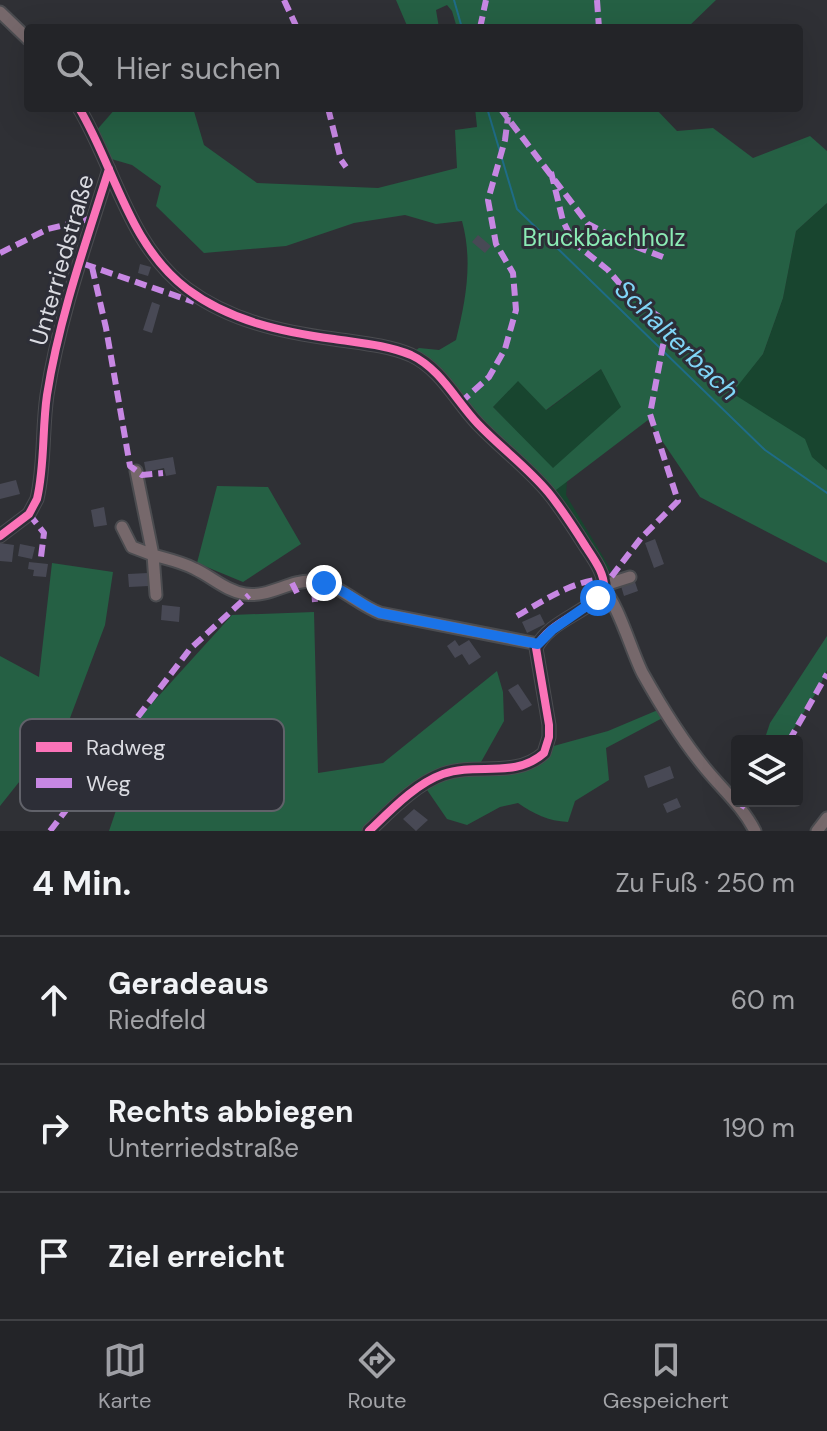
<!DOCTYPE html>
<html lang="de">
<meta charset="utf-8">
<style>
:root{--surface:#232428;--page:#2b2c30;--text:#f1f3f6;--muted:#a3a4a8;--line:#404145;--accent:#9e9fa5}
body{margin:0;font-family:"DM Sans",sans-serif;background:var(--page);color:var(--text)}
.controls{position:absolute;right:24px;bottom:24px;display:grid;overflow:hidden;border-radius:8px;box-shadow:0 8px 32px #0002}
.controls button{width:72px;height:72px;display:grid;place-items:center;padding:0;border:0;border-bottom:2px solid var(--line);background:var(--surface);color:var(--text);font:40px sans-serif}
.stop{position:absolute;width:24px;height:24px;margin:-18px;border:6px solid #1a73e8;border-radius:50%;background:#fff}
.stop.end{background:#1a73e8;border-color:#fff;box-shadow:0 2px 8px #0008}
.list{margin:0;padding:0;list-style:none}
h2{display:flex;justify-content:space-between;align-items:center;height:104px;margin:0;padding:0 32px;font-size:34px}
h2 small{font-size:26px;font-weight:400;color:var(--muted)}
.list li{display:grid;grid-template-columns:52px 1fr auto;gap:24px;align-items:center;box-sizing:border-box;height:128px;padding:0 32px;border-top:2px solid var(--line)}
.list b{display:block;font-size:30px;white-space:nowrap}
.list p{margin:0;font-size:26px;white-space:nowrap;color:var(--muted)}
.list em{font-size:26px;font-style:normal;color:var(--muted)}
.icon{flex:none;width:44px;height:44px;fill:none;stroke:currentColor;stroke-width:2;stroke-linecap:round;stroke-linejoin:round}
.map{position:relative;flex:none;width:827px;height:831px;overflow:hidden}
.search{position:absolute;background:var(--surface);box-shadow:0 8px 32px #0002;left:24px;right:24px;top:24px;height:88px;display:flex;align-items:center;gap:20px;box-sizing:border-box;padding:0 28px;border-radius:8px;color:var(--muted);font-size:30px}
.sheet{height:488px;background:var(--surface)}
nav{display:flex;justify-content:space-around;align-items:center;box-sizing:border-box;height:112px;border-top:2px solid var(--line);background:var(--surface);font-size:22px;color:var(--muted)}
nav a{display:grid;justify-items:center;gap:4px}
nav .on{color:var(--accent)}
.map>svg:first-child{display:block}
</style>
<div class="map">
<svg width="827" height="831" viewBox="0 0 827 831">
<rect width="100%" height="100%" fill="#2f3035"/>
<path fill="#18452f" d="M827,203V470L731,393L763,354L783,298L796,231Z
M601,369L622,407L553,469L493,407L518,380L547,410Z
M567,481L566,495L613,573L603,566L554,491Z"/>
<path fill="#256044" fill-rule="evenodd" d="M396,0H716L687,28H457L452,11L447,5L436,10L439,28H408Z
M116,108H193L204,145L257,183L378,188L457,168L455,130L477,127L475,108H655L677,131L713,128L753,158L810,136L827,151V203L796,231L783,298L763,354L732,393L805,439L812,457L827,470V563L700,497L648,420L552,493L412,353L419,348L439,350L456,340C466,300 473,261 462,221L436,224L405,215L354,223L286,246L204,253L156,206L161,186L132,165L108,158L95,132ZM601,369L621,407L553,468L493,407L518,381L546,410Z
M217,486L268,487L301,544L243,582L197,563Z
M52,563L113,572L105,625L70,718L0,806V656L39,677Z
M314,612L318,773L383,763L497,671L503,692L504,721L476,771L511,769L550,747L608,731L665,707L670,714L606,748L609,780L575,801L568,822C548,821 534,814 518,803L500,807L467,825L447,819L425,787L369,831H109L125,784L126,732L232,615Z
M827,636V670L819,688L786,741H764L770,723Z"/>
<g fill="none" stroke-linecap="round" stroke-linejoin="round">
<path stroke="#1f6c87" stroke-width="2" d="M454,0L462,28
M487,108L517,209L765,450L827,493"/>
</g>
<path fill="#484955" d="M478,235L491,246L485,253L472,242Z
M140,264L151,267L148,276L138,273Z
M152,302L160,305L152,333L143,330Z
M173,457L176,474L166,476L164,468L146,472L144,462Z
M16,480L20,494L0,499V484Z
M104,507L107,525L94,527L91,510Z
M655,539L664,564L654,568L645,543Z
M0,543L14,545L12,562L0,561Z
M20,544L35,547L32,559L18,556Z
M29,562L48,564L46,577L33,576L34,570L28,569Z
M148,573L149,586L129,587L128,574Z
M635,582L638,591L624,596L621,586Z
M162,605L180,607L179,622L161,620Z
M540,614L545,624L527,633L522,622Z
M455,640L459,646L469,640L481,657L469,665L462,654L455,658L447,646Z
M518,684L532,705L522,711L508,690Z
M670,766L674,778L648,788L644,776Z
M677,798L681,807L667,813L663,804Z
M414,809L428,820L416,831L403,819Z"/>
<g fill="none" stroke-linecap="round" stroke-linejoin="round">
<g stroke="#4b4c50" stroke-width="15">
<path id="minor" d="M0,12L28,39
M79,108C115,168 128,244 187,289C230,321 282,332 334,339C360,343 387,345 411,355C441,369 456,401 478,424C501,448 527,467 548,492C562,509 574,528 586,547C594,559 606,575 604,591
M136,471L153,555C167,559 182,562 195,569C212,577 226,591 245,594C269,598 289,580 312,581C339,583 356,604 380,613L538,644
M122,527L132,547L153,555L156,595
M0,536L29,514L37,499C45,465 42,429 47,395C59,318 86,243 109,169
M605,585L630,577
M604,591C617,600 633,656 643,674C661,706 682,740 705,768C722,789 743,807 755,831
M369,831C390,811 415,784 443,774C477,762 515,779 544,753L549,737V725L536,648C550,620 586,614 604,591
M817,831L827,818"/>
</g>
<use href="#minor" stroke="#76686b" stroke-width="11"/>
<path stroke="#c787e3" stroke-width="6" stroke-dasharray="12 6" stroke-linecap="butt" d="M284,0L297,28
M597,0L599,28
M480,28L486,0
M328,108L341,160L346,167
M500,108L588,224L621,241L663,257
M551,172L563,221L570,235L578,246L608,270L631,297L658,316L663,323L664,340L650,414L678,501L641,538L605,585
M0,253L48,229L93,218
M84,264L194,302
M92,267L106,328L130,466L142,475L163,473
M460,403L489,377L505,349L516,310L513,273L496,244L488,200L505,140L508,117
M29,514L44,533L41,557
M313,572L315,602
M292,583L297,593
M517,616C543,601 572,581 603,579
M789,741L827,674
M741,808L746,801
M50,831L190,649L249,595"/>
<g stroke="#2d2e37" stroke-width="13">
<path id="cycleway" d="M79,108C115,168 128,244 187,289C230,321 282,332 334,339C360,343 387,345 411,355C441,369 456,401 478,424C501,448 527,467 548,492C562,509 574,528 586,547C594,559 606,575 604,591C586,614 550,620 536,648L549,725V737L544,753C515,779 477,762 443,774C415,784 390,811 369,831
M0,536L29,514L37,499C45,465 42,429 47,395C59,318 86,242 109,169"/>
</g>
<use href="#cycleway" stroke="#fb73b8" stroke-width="8"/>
</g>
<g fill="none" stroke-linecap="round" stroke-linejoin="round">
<path stroke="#1a73e8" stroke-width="10" d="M324,583C345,589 360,605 380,613L538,644L552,630L598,598"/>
</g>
<g text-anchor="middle" stroke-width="6" stroke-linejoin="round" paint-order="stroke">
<g font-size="24" fill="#8bebb5" stroke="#2d2e37">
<text x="604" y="246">Bruckbachholz</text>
</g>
<g font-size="24" fill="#dadbe1" stroke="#2d2e37">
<text transform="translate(62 260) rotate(-74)" y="8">Unterriedstraße</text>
</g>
<g font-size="26" font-style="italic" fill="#80d5f7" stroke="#2d2e37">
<text transform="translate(677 340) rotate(44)" y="9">Schalterbach</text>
</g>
</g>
<rect x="20" y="719" width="264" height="92" rx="12" fill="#2d2e37" stroke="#61626a" stroke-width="2"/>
<rect x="36" y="742" width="36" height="10" fill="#fb73b8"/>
<rect x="36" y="778" width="36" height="10" fill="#c787e3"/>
<g font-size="22" fill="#dadbe1">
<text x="86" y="755">Radweg</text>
<text x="86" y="791">Weg</text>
</g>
</svg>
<div class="controls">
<button><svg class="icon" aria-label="layers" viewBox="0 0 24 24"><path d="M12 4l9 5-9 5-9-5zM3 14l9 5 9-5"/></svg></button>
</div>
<div class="stop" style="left:598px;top:598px"></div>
<div class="stop end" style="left:324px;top:583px"></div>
<div class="search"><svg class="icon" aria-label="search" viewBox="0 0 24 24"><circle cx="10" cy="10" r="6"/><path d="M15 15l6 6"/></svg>Hier suchen</div>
</div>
<section class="sheet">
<h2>4 Min.<small>Zu Fuß · 250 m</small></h2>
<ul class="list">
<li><svg class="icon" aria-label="ahead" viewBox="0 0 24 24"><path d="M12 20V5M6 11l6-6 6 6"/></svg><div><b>Geradeaus</b><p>Riedfeld</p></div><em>60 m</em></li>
<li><svg class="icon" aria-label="right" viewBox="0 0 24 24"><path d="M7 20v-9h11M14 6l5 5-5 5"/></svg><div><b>Rechts abbiegen</b><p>Unterriedstraße</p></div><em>190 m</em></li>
<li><svg class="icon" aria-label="arrive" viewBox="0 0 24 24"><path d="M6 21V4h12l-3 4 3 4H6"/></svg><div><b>Ziel erreicht</b></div></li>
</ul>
</section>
<nav>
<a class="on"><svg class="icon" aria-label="map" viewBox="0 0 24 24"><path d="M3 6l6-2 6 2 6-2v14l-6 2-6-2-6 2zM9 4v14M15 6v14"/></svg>Karte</a>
<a><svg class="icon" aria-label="directions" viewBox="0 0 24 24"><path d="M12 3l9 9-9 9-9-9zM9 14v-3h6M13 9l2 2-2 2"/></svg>Route</a>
<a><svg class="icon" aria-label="saved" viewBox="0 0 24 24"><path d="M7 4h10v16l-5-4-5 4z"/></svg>Gespeichert</a>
</nav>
